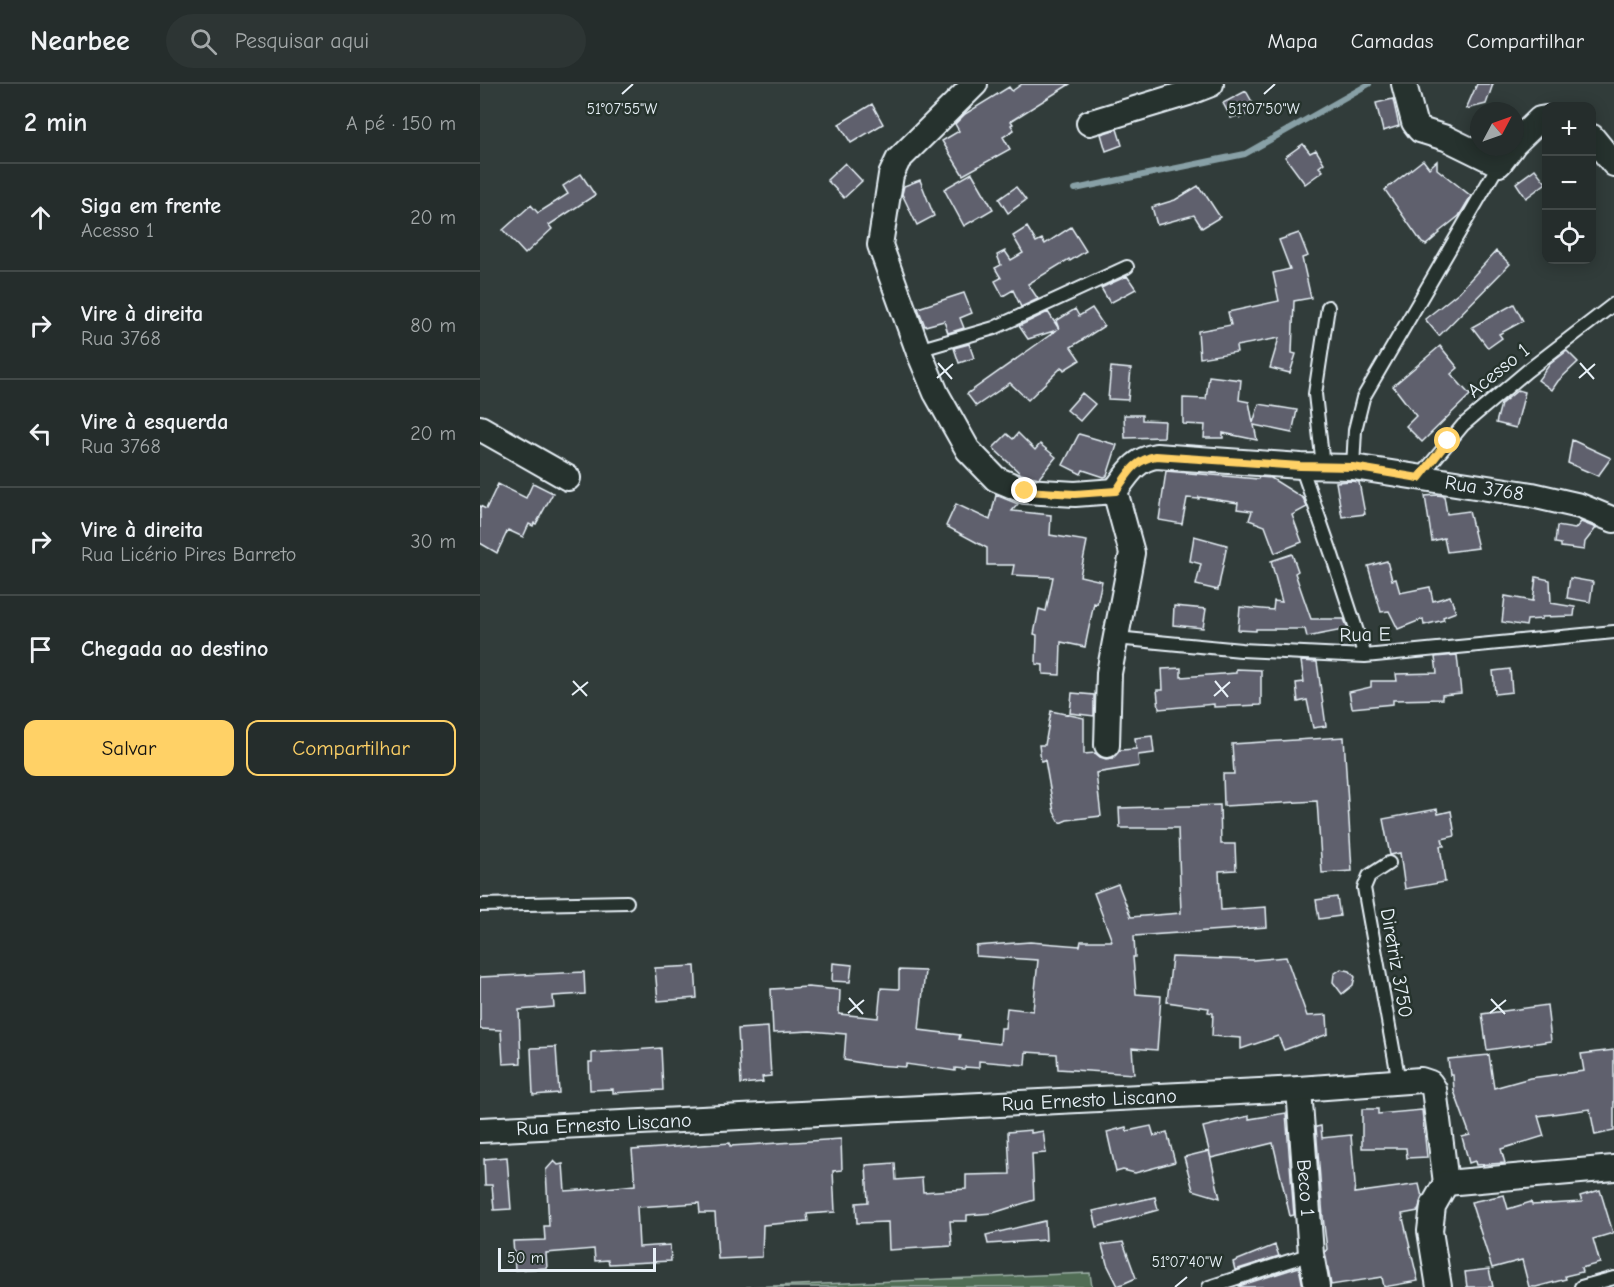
<!DOCTYPE html>
<html lang="pt">
<meta charset="utf-8">
<style>
:root{--surface:#252d2c;--page:#2d3534;--text:#f1f3f6;--muted:#a3a8a9;--line:#424948;--accent:#ffd166}
body{margin:0;font-family:"Comic Neue",sans-serif;background:var(--page);color:var(--text)}
.controls{position:absolute;right:18px;top:18px;display:grid;overflow:hidden;border-radius:12px;box-shadow:0 3px 15px #0003}
.controls button{width:54px;height:54px;display:grid;place-items:center;padding:0;border:0;border-bottom:2px solid var(--line);background:var(--surface);color:var(--text);font:30px sans-serif}
.compass{position:absolute;left:990px;top:18px;width:54px;height:54px;border-radius:50%;background:var(--surface);box-shadow:0 3px 15px #0003;rotate:49deg}
.scale{position:absolute;left:18px;bottom:15px;width:158px;box-sizing:border-box;padding-left:6px;border:3px solid #e8f1f8;border-top:0;font-size:16px;line-height:21px;white-space:nowrap;color:#e8f1f8;-webkit-text-stroke:4px #26332d;paint-order:stroke}
.stop{position:absolute;width:18px;height:18px;margin:-14px;border:4px solid #ffd166;border-radius:50%;background:#fff}
.stop.end{background:#ffd166;border-color:#fff;box-shadow:0 2px 6px #0008}
.list{margin:0;padding:0;list-style:none}
h2{display:flex;justify-content:space-between;align-items:center;height:78px;margin:0;padding:0 24px;font-size:26px}
h2 small{font-size:20px;font-weight:400;color:var(--muted)}
.list li{display:grid;grid-template-columns:39px 1fr auto;gap:18px;align-items:center;box-sizing:border-box;height:108px;padding:0 24px;border-top:2px solid var(--line)}
.list b{display:block;font-size:22px;white-space:nowrap}
.list p{margin:0;font-size:20px;white-space:nowrap;color:var(--muted)}
.list em{font-size:20px;font-style:normal;color:var(--muted)}
.actions{display:flex;gap:12px;padding:18px 24px}
.actions a{flex:1;padding:14px 0;border:2px solid var(--accent);border-radius:12px;text-align:center;font-size:21px;color:var(--accent)}
.actions .main{background:var(--accent);color:#111}
.icon{flex:none;width:33px;height:33px;fill:none;stroke:currentColor;stroke-width:2;stroke-linecap:round;stroke-linejoin:round}
.map{position:relative;flex:none;width:1134px;height:1203px;overflow:hidden}
header{display:flex;align-items:center;gap:36px;box-sizing:border-box;height:84px;padding:0 30px;background:var(--surface);border-bottom:2px solid var(--line)}
header strong{font-size:28px}
nav{display:flex;gap:33px;margin-inline-start:auto;font-size:21px}
.search{width:420px;height:54px;background:var(--page);display:flex;align-items:center;gap:15px;box-sizing:border-box;padding:0 21px;border-radius:33px;color:var(--muted);font-size:22px}
main{display:flex}
aside{flex:1;background:var(--surface)}
.map>svg:first-child{display:block}
</style>
<header>
<strong>Nearbee</strong>
<div class="search"><svg class="icon" aria-label="search" viewBox="0 0 24 24"><circle cx="10" cy="10" r="6"/><path d="M15 15l6 6"/></svg>Pesquisar aqui</div>
<nav><a>Mapa</a><a>Camadas</a><a>Compartilhar</a></nav>
</header>
<main>
<aside>
<h2>2 min<small>A pé · 150 m</small></h2>
<ul class="list">
<li><svg class="icon" aria-label="ahead" viewBox="0 0 24 24"><path d="M12 20V5M6 11l6-6 6 6"/></svg><div><b>Siga em frente</b><p>Acesso 1</p></div><em>20 m</em></li>
<li><svg class="icon" aria-label="right" viewBox="0 0 24 24"><path d="M7 20v-9h11M14 6l5 5-5 5"/></svg><div><b>Vire à direita</b><p>Rua 3768</p></div><em>80 m</em></li>
<li><svg class="icon" aria-label="left" viewBox="0 0 24 24"><path d="M17 20v-9H6M10 6l-5 5 5 5"/></svg><div><b>Vire à esquerda</b><p>Rua 3768</p></div><em>20 m</em></li>
<li><svg class="icon" aria-label="right" viewBox="0 0 24 24"><path d="M7 20v-9h11M14 6l5 5-5 5"/></svg><div><b>Vire à direita</b><p>Rua Licério Pires Barreto</p></div><em>30 m</em></li>
<li><svg class="icon" aria-label="arrive" viewBox="0 0 24 24"><path d="M6 21V4h12l-3 4 3 4H6"/></svg><div><b>Chegada ao destino</b></div></li>
</ul>
<div class="actions"><a class="main">Salvar</a><a>Compartilhar</a></div>
</aside>
<div class="map">
<svg width="1134" height="1203" viewBox="0 0 1134 1203">
<rect width="100%" height="100%" fill="#313c3a"/>
<filter id="ink" filterUnits="userSpaceOnUse"><feTurbulence type="fractalNoise" baseFrequency=".0167" numOctaves="2"/><feDisplacementMap in="SourceGraphic" scale="12" xChannelSelector="R" yChannelSelector="G"/><feConvolveMatrix kernelMatrix="1 2 1 2 8 2 1 2 1" color-interpolation-filters="sRGB"/></filter>
<g filter="url(#ink)">
<path fill="#516d55" stroke="#9cafa6" stroke-width="1.5" d="M610,1189L612,1203H266Z"/>
<g fill="none" stroke-linecap="round" stroke-linejoin="round">
<path stroke="#88a0a6" stroke-width="6" d="M595,105L765,70L889,0"/>
</g>
<path fill="#5e606d" stroke="#e8f1f8" stroke-width="1.5" d="M542,0H590L531,37L533,40L531,41L534,46L523,53L530,65L483,91L462,57L479,47L475,40L485,30L529,3L532,7Z
M997,0H1013L1006,20L986,25Z
M766,7L776,25L760,34L759,31L751,34L743,19Z
M913,15L919,42L903,47L896,19Z
M392,20L403,40L371,59L359,40Z
M637,45L642,61L626,67L621,50Z
M823,60L830,69L836,66L844,79L839,83L843,87L825,100L805,73Z
M943,76L949,84L957,77V85L991,112L979,132L959,148L960,149L946,161L942,159L905,106Z
M365,79L382,97L364,114L347,96Z
M1055,85L1066,99L1046,114L1036,99Z
M492,89L513,125L484,142L464,105Z
M101,90L115,111L69,141L72,145L45,170L23,146L51,121L58,129L88,110L83,102Z
M440,96L454,132L437,141L422,110L424,102Z
M718,102L722,108L723,107L740,133L722,144L714,131L677,141L672,123L695,116Z
M536,103L546,116L528,129L519,115Z
M547,143L556,158L562,155L565,160L591,143L606,167L590,177L589,175L548,200L558,215L541,223L533,206L523,212L515,197L521,194L515,184L521,181L517,171L525,167L531,176L543,169L533,152Z
M819,149L828,172L822,174L831,214L814,217L812,269L816,270L810,289L790,284L799,254L756,262L757,268L720,274L718,247L751,241L748,228L799,217L793,189L810,185L799,156Z
M1016,167L1030,180L959,252L945,235L979,208Z
M647,192L656,205L630,219L621,204Z
M484,209L492,229L480,234L484,244L468,249L464,237L445,242L438,224Z
M1034,220L1043,237L1019,250L1022,254L1008,264L992,243Z
M612,224L624,242L591,263L600,276L584,286L582,283L548,316L530,299L496,322L487,310L577,246L548,255L539,242L568,228L579,245L576,237L595,225L599,232Z
M489,260L494,274L479,279L474,264Z
M960,262L978,284L971,290L990,311L942,358L926,342L936,332L913,302Z
M1087,267L1098,278L1078,297L1072,306L1058,296L1070,280Z
M631,283L651,285L648,316L628,315Z
M729,292L761,296L759,316L769,318L773,339L779,320L817,326L812,349L774,341L777,356L743,349V354H724L725,341L703,340V314L726,315Z
M1038,306L1045,308L1036,344L1016,339L1021,320Z
M602,309L615,320L600,337L587,326Z
M644,331H662V336L685,337L684,353L645,354Z
M538,349L555,366L560,360L576,373L559,394L541,390L513,364L527,350L533,355Z
M599,350L637,361L627,392L624,393L603,386L601,390L583,381Z
M1092,356L1131,374L1118,392L1088,379Z
M686,387L778,395L779,393L791,394L823,414L827,423L812,431L822,458L795,469L785,442L769,436L772,427L757,425L758,419L719,413V415L707,414L702,440L679,436Z
M872,397L879,398L885,430L862,433L856,398Z
M53,399L73,409L56,440L54,439L53,442L49,440L43,453L28,446L17,469L0,459V422L6,425L18,400L46,414Z
M516,411L538,420L532,427L571,431L570,451L607,457L600,492L622,497L617,520L614,519L605,563L581,558L580,591L563,590V581L556,580L557,551L554,550L559,525L566,527L573,493L532,491L534,481H507V464L466,442L476,420L510,436Z
M957,411L964,412L967,430L989,427L998,464L967,468L964,454L952,457L945,412Z
M1101,438L1116,444L1105,458L1104,466L1081,463V460L1075,459L1077,442L1095,445Z
M714,452L747,461L738,506L716,501L721,480L710,477Z
M812,470L818,487L815,489L831,535H864L868,545L827,553L825,545H776V547L758,546L760,523L793,526L794,517L802,518L791,477Z
M907,477L912,496L916,495L920,509L950,503L953,517L970,512L976,528L963,533L964,536L944,541L943,535L918,545L909,527L901,528L888,482Z
M1056,493L1070,496L1071,519L1095,523L1094,532L1062,533V535L1047,536L1046,542L1022,538L1025,512L1053,517Z
M1090,494L1113,498L1110,518L1087,514Z
M694,522L726,525L723,544L693,541Z
M977,571L981,609L962,611V615L913,616V620L872,624L869,608L891,603V597H917L916,590L957,589L955,573Z
M821,577L837,578L846,642L833,644L827,616L818,618L816,599L824,598Z
M701,584V593L756,589V585L781,586V621L734,623V620L679,625L677,606H683L682,585Z
M1030,585L1032,608L1015,610L1013,587Z
M592,609L614,611V632L590,629Z
M571,627L604,634V670L615,669L620,673L626,675L633,674L640,666L656,665L655,654L672,652L674,669L658,671L659,682L616,689L621,732L587,736L580,739L574,728L565,676L561,677L559,661H565Z
M864,653L872,787L842,789L837,717L744,722L743,690H754L752,660Z
M740,721L741,760H755L756,786L739,787L741,826L786,823L787,843L654,852L655,873H653L656,910L681,912L677,966L652,964L654,990L578,985L577,970L546,968L545,981L499,977V984L485,983L484,985L475,984V987L426,980V983L394,981L364,976L366,950L330,947L293,949L291,905L328,903L360,906L359,930L398,934L401,904L419,905V886L445,887L439,946L480,951L479,955L520,960L521,944H525L527,924L553,927L558,876L496,872V862L550,858L600,862L601,857H632L614,809L638,800L651,833L701,829L698,744H640L639,724Z
M957,725L958,730L971,727L975,752L962,755L964,762H960L965,798L925,805L920,769L910,771L903,735Z
M857,813L860,832L839,835L836,816Z
M692,873L773,876L806,873L827,932L847,931L848,950L804,966L798,952L761,965V954L732,952L733,929L728,928L729,924L687,918Z
M353,879L372,881L370,898L352,897Z
M215,882L217,914L178,917L175,884Z
M861,885L870,887L875,893L873,901L862,910L853,898L854,890Z
M104,888L105,910L73,912L74,923L39,926L41,979L23,980L21,946L0,945V893Z
M1067,921L1071,957L1007,966L1002,930Z
M288,943L291,992L282,993L283,998L261,1000L258,945Z
M76,963L79,1009L53,1011L51,964Z
M181,964L183,1006L133,1009V1005L110,1006L109,978H112V969Z
M1134,966V1047L1115,1051L1110,1025L1058,1032L1064,1052L1021,1065L1025,1079L996,1081L995,1077L989,1079L982,1053L990,1051L974,1007L973,991H970L968,975L1009,971L1014,1004L1050,994L1104,987L1101,970Z
M882,1025H898V1030L942,1026L947,1073L927,1074L926,1064H882Z
M806,1029L814,1131L810,1132L793,1059L731,1074L723,1043L769,1032V1035Z
M671,1042L674,1052L687,1048L695,1078L655,1089L643,1086L636,1088L627,1048L646,1043L647,1047Z
M841,1042L842,1054L871,1051L875,1100L874,1109L939,1100L942,1113L938,1127L922,1130L938,1197L904,1203L902,1193L851,1201L845,1168L847,1165L843,1133L836,1043Z
M551,1046V1049L563,1047L566,1069L552,1070L554,1116L513,1129L487,1131V1137H470L472,1162L409,1166L408,1138L377,1139L376,1119L388,1118L386,1081L415,1079L416,1096L442,1094L443,1108L486,1105V1091L530,1090L528,1048Z
M361,1055L362,1086L353,1087L355,1128L327,1130L328,1137L283,1141L282,1173L238,1175L235,1129H220L219,1119L157,1123L159,1163L190,1161L191,1177L129,1180L128,1176L115,1177L114,1165L66,1169L67,1184L35,1186L33,1157L65,1156L64,1142H69L66,1086L74,1077L78,1081L83,1080L85,1107L115,1105L155,1101L152,1066L250,1059V1062Z
M729,1067L740,1114L713,1106L704,1073Z
M27,1073L31,1125L14,1126L12,1101H5L4,1075Z
M1120,1106L1133,1149L1113,1155L1120,1179L1101,1184L1102,1188L1085,1192L1086,1195L1056,1203H1049L1042,1176L1012,1184L991,1118L1024,1111L1028,1125L1051,1118L1052,1121L1102,1118L1100,1112Z
M675,1113L678,1126L617,1143L613,1127Z
M565,1137L566,1156L508,1160L506,1151Z
M643,1158L656,1194L638,1202L627,1180L622,1161Z
M795,1161L799,1172L755,1186L753,1178Z
M819,1183L823,1203H760L759,1202Z
M1009,1185L1013,1203H987L985,1188Z"/>
<g fill="none" stroke-linecap="round" stroke-linejoin="round">
<g stroke="#e8f1f8" stroke-width="16">
<path id="lane" d="M438,266L514,244L647,183
M821,382L852,471L885,572
M843,382L835,310L848,223
M873,383L875,346L883,314L1019,80
M939,394L983,341L1047,287L1134,220
M636,554L761,566L885,572L1134,548
M909,779L889,792L884,804L919,998
M0,821L147,818
M729,1203L831,1170
M1101,1203L1134,1194"/>
</g>
<g stroke="#e8f1f8" stroke-width="28">
<g id="street">
<path d="M495,0L418,76L411,91L400,161L438,266L456,309L488,366L516,395L545,407L595,410L635,407L652,469L629,589L627,661"/>
<path d="M924,0L934,38L940,46L966,54L1019,80L1032,63"/>
<path d="M609,39L708,9L731,0"/>
<path d="M1112,53L1134,80"/>
<path d="M1035,59L1060,35L1066,34"/>
<path d="M0,344L88,394"/>
<path id="s1" d="M635,407C648,390 654,376 676,372L821,382L873,383L1052,411L1100,422L1134,436"/>
<path id="s2" d="M819,1005L831,1170L837,1203"/>
<path id="s3" d="M0,1046L819,1005L941,996L950,999L954,1005L966,1099L1134,1084"/>
<path d="M959,1203L950,1147L953,1122L966,1099"/>
</g>
</g>
<use href="#lane" stroke="#26332d" stroke-width="12"/>
<use href="#street" stroke="#26332d" stroke-width="24"/>
</g>
</g>
<g fill="none" stroke-linecap="round" stroke-linejoin="round" filter="url(#ink)">
<path stroke="#ffd166" stroke-width="8" d="M545,407L595,410L636,407C648,390 654,376 676,372L820,382L873,383L939,394L968,357"/>
</g>
<path fill="none" stroke="#e8f1f8" stroke-width="2" d="M142,10L153,0M784,10L795,0M458,279L472,295M1100,279L1114,295M457,294L473,280M1099,294L1115,280M93,597L107,612M735,597L748,613M92,611L108,598M734,612L750,598M369,914L383,930M1011,915L1025,930M368,929L384,916M1010,929L1026,916M695,1203L707,1193"/>
<g text-anchor="middle" stroke-width="5" stroke-linejoin="round" paint-order="stroke">
<g font-size="20" fill="#e8f1f8" stroke="#26332d">
<text transform="translate(1018 286) rotate(-39)" y="7">Acesso 1</text>
<text dy="7" stroke="none"><textPath href="#s1" startOffset="386">Rua 3768</textPath></text>
<text transform="translate(885 550) rotate(-1)" y="7">Rua E</text>
<text transform="translate(917 879) rotate(80)" y="7">Diretriz 3750</text>
<text dy="7" stroke="none"><textPath href="#s3" startOffset="610">Rua Ernesto Liscano</textPath></text>
<text dy="7" stroke="none"><textPath href="#s3" startOffset="124">Rua Ernesto Liscano</textPath></text>
<text dy="7" stroke="none"><textPath href="#s2" startOffset="99">Beco 1</textPath></text>
</g>
</g>
<g font-size="15" text-anchor="middle" fill="#e8f1f8" stroke="#26332d" stroke-width="5" stroke-linejoin="round" paint-order="stroke">
<text x="142" y="30">51°07'55"W</text>
<text x="784" y="30">51°07'50"W</text>
<text x="707" y="1183">51°07'40"W</text>
</g>
</svg>
<div class="controls">
<button>+</button>
<button>−</button>
<button><svg class="icon" aria-label="locate" viewBox="0 0 24 24"><circle cx="12" cy="12" r="6"/><path d="M12 2v4M12 18v4M2 12h4M18 12h4"/></svg></button>
</div>
<svg class="compass" viewBox="-18 -18 36 36"><path d="M0-13l5 13h-10z" fill="#e53935"/><path d="M0 13l5-13h-10z" fill="#a3a8a9"/></svg>
<div class="scale">50 m</div>
<div class="stop" style="left:968px;top:357px"></div>
<div class="stop end" style="left:545px;top:407px"></div>
</div>
</main>
